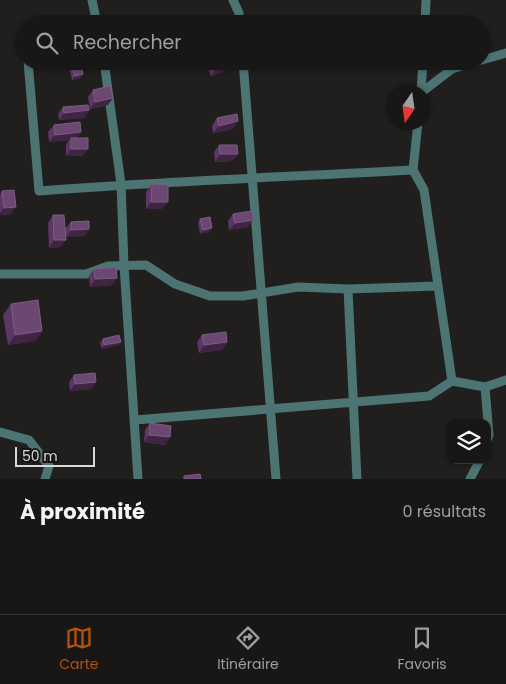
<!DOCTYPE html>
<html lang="fr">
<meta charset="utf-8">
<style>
:root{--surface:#181716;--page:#21201f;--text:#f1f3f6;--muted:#9f9fa1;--line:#363635;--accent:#b45309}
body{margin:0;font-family:Poppins,sans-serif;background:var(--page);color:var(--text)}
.controls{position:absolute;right:15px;bottom:15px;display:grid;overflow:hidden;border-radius:10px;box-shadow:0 1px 4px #0004}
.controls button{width:45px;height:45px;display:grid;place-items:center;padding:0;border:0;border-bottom:1px solid var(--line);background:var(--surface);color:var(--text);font:25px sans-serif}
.compass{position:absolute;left:386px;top:85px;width:45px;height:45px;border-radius:50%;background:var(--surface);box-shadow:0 1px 4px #0004;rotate:193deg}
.scale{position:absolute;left:15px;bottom:12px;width:80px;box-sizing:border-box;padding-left:5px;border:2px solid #dad9d8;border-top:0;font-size:14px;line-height:18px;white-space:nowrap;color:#dad9d8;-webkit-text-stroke:4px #171514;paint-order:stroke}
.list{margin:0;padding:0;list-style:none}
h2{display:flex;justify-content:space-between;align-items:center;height:65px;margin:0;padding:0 20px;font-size:21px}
h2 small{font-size:16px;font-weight:400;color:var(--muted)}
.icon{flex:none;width:28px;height:28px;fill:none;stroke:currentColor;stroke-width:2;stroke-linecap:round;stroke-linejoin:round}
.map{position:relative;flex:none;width:506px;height:479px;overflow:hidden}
.search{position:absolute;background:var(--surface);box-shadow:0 1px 4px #0004;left:15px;right:15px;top:15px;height:55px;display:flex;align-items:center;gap:12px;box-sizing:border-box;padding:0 18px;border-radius:28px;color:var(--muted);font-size:19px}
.sheet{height:135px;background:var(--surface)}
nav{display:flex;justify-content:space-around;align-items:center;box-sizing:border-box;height:70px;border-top:1px solid var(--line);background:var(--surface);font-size:14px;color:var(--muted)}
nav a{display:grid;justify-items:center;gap:2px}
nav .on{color:var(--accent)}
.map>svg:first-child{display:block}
</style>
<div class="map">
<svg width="506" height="479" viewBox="0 0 506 479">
<rect width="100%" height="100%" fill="#201f1d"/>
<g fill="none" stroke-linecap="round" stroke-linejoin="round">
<path stroke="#4b7473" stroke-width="9" d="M92,0L97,24
M233,0L239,13V24
M425,24L426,0
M482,60L506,53
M28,61L39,191C164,181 288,177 413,170
M104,61L121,184L124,265L138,479
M243,61L276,479
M421,92L423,61
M422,92L452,69L478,61
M418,122L413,170L424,190L452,381
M0,274H86L108,266L146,265L175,284L210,296H243L298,287L348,289L438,286
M348,289L357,479
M485,387L489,435L487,440
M135,420L429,396L452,381L485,387L506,380
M0,432L29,440L49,466L45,479
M470,479L480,460"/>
</g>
<path fill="#5d3566" d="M210,61H226L227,65L222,72L211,76L207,66Z
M71,63L81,78L72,80L69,67Z
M93,90L108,105L90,109L88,97Z
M63,107L89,110L84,118L59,120L58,114Z
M217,118L233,129L213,133L212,126Z
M54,125L78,138L83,156H66V145L69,140L49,142L48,132Z
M219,145L238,154L232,161L215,162L214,152Z
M152,184L162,209H146V192Z
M2,191L11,214L0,215V194Z
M233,214L248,227L229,230L228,221Z
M53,215L66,240L60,247L49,248L48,223Z
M200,219L209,232L200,234L198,222Z
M71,222L89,229L84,236L66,237L65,229Z
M94,269L117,278L112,285L90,287L89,276Z
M11,304L42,331L35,341L8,345L3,315Z
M202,335L227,342L222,350L199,353L197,342Z
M103,339L121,342L118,345L102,349L100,343Z
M74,375L96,382L91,389L70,391L69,382Z
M150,423L165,445L144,442L145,430Z"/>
<path fill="#3f2543" d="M227,65L222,72L211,76L216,69Z
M83,74L81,78L72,80L75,76Z
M113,98L108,105L90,109L95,102Z
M89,110L84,118L59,120L64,113Z
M238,121L233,129L213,133L219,126Z
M81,132L76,140L71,138L69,140L49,142L55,135Z
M71,149H88L83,156H66Z
M220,154H238L232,161L215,162Z
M151,202H168L162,209H146Z
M16,207L11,214L0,215V213L4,208Z
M253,220L248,227L229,230L235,223Z
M212,228L209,232L200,234L203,230Z
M89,229L84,236L66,237L71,230Z
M54,240H66L60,247L49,248Z
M117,278L112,285L90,287L95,279Z
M42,331L35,341L8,345L15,335Z
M121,342L118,345L102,349L104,345Z
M227,342L222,350L199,353L204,345Z
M96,382L91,389L70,391L75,384Z
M149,435L170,437L165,445L144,442Z"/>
<path fill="#6b4772" stroke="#7c5e82" d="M80,61L83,74L75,76L71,63Z
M213,61H226L227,65L216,69Z
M110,86L113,98L95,102L93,90Z
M88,105L89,110L64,113L63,107Z
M237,114L238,121L219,126L217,118Z
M80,122L81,132L55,135L54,125Z
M71,138H88V149H71Z
M219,145H237L238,154H220Z
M152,184L168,185V202H151Z
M14,190L16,207L4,208L2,191Z
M252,211L253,220L235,223L233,214Z
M53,215H64L66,240H54Z
M210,217L212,228L203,230L200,219Z
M89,221V229L71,230V222Z
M116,267L117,278L95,279L94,269Z
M38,300L42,331L15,335L11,304Z
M226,332L227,342L204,345L202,335Z
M119,335L121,342L104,345L103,339Z
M95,373L96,382L75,384L74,375Z
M150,423L171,426L170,437L149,435Z
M200,474L201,479H184V476Z"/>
</svg>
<div class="controls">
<button><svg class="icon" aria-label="layers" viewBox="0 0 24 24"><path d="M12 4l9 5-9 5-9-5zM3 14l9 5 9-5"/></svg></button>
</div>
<svg class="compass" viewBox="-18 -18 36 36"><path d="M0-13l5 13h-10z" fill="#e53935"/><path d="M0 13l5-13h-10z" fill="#9f9fa1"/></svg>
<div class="scale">50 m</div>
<div class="search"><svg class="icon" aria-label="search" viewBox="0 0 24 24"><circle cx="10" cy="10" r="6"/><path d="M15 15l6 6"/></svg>Rechercher</div>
</div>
<section class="sheet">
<h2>À proximité<small>0 résultats</small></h2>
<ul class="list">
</ul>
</section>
<nav>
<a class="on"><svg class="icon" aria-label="map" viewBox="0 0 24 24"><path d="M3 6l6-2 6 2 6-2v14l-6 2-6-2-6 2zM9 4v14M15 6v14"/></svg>Carte</a>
<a><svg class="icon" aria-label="directions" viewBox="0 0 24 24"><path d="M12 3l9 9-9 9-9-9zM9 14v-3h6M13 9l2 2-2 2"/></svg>Itinéraire</a>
<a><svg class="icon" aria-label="saved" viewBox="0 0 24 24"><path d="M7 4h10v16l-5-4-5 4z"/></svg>Favoris</a>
</nav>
